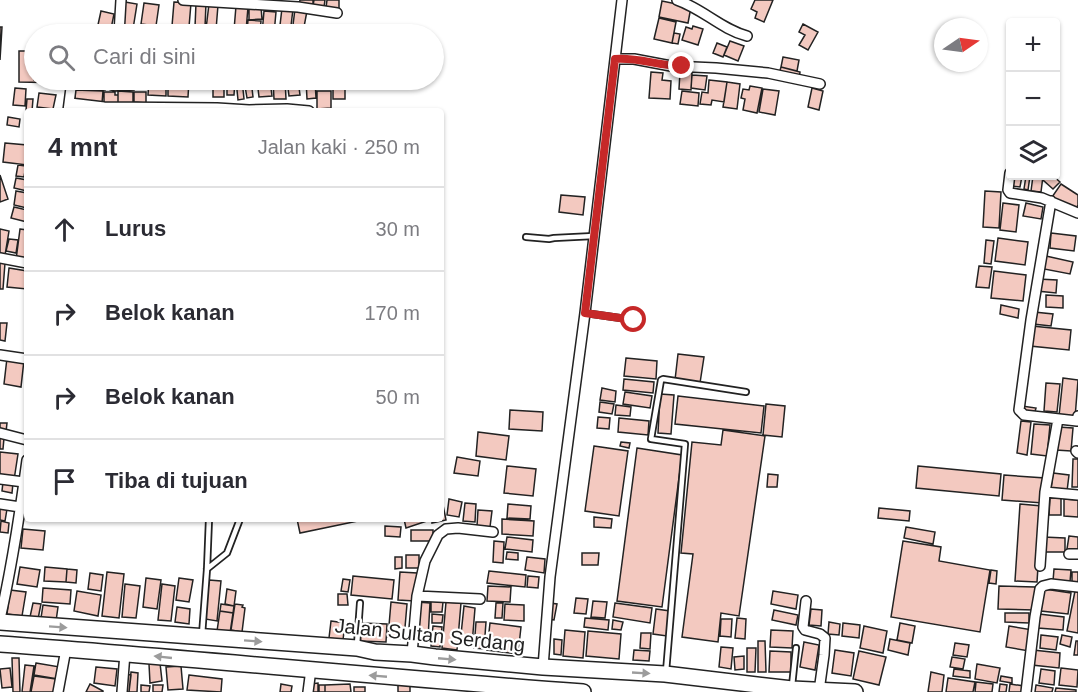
<!DOCTYPE html>
<html lang="id">
<meta charset="utf-8">
<style>
:root{--surface:#fff;--page:#f7f7f7;--text:#2b2b33;--muted:#7c7c81;--line:#e1e1e2}
body{margin:0;font-family:Arial,sans-serif;background:var(--page);color:var(--text)}
.controls{position:absolute;right:18px;top:18px;display:grid;overflow:hidden;border-radius:6px;box-shadow:0 2px 4px #0004}
.controls button{width:54px;height:54px;display:grid;place-items:center;padding:0;border:0;border-bottom:2px solid var(--line);background:var(--surface);color:var(--text);font:30px sans-serif}
.compass{position:absolute;left:934px;top:18px;width:54px;height:54px;border-radius:50%;background:var(--surface);box-shadow:0 2px 4px #0004;rotate:77deg}
.stop{position:absolute;width:18px;height:18px;margin:-14px;border:4px solid #c62828;border-radius:50%;background:#fff}
.stop.end{background:#c62828;border-color:#fff;box-shadow:0 2px 6px #0008}
.list{margin:0;padding:0;list-style:none}
h2{display:flex;justify-content:space-between;align-items:center;height:78px;margin:0;padding:0 24px;font-size:26px}
h2 small{font-size:20px;font-weight:400;color:var(--muted)}
.list li{display:grid;grid-template-columns:39px 1fr auto;gap:18px;align-items:center;box-sizing:border-box;height:84px;padding:0 24px;border-top:2px solid var(--line)}
.list b{display:block;font-size:22px;white-space:nowrap}
.list em{font-size:20px;font-style:normal;color:var(--muted)}
.icon{flex:none;width:33px;height:33px;fill:none;stroke:currentColor;stroke-width:2;stroke-linecap:round;stroke-linejoin:round}
.map{position:relative;flex:none;width:1078px;height:692px;overflow:hidden}
.search{position:absolute;background:var(--surface);box-shadow:0 2px 4px #0004;left:24px;top:24px;width:420px;height:66px;display:flex;align-items:center;gap:15px;box-sizing:border-box;padding:0 21px;border-radius:33px;color:var(--muted);font-size:22px}
.panel{position:absolute;background:var(--surface);box-shadow:0 2px 4px #0004;left:24px;top:108px;width:420px;height:414px;border-radius:6px}
.map>svg:first-child{display:block}
</style>
<div class="map">
<svg width="1078" height="692" viewBox="0 0 1078 692">
<rect width="100%" height="100%" fill="#fff"/>
<path fill="#f3c9c0" stroke="#222" stroke-width="1.5" d="M300,0H313V4H299Z
M314,0H325L324,7L313,6Z
M327,0H339V9L326,8Z
M755,0H773L764,22L755,18L757,12L751,9Z
M662,1L691,7L688,23L659,17Z
M125,2L137,4L133,29L122,27Z
M174,2L191,3L189,27L172,26Z
M144,3L159,5L156,26L141,24Z
M196,3H206L205,27H195Z
M209,4L218,5L216,30L206,29Z
M236,6L248,7L246,31L234,30Z
M261,7L262,19L249,20V8Z
M282,8L293,9L290,34H279Z
M295,9L307,11L304,27L293,25Z
M101,11L114,14L110,34H96Z
M264,11L276,12L274,34H262Z
M659,18L676,22L672,43L654,39Z
M248,20L261,21L260,33L247,32Z
M803,24L818,32L808,50L799,45L805,35L799,32Z
M693,26L703,29L698,45L682,40L686,27L692,29Z
M0,27H2L0,60Z
M178,32H191V34H178Z
M674,33L680,34L678,44L672,43Z
M730,41L744,46L738,61L724,55Z
M717,43L727,47L723,57L713,53Z
M19,51H34V80H67V83L19,82Z
M783,57L799,60L797,71L781,67Z
M781,67L800,72L799,79L779,74Z
M651,72L663,73L662,80L671,81L670,99L649,98Z
M680,72L692,73L691,90L679,89Z
M692,75L707,76L705,90L691,88Z
M77,80H105V90L77,88Z
M113,80H133V82L113,83Z
M149,80H166V96L148,95Z
M168,80H189L188,97L168,96Z
M213,80H224V97H213Z
M227,80H235L234,95H227Z
M236,80H242L244,99L238,100Z
M244,80H251L253,97L247,98Z
M257,80H270L272,96L259,97Z
M273,80H285L286,99H274Z
M287,80H298L300,95L289,96Z
M306,80H315L316,98L307,99Z
M316,80H330L331,89H316Z
M333,80H345V99H333Z
M709,80L727,82L724,102L712,100L711,105L700,104L702,92L708,93Z
M727,82L740,84L737,109L723,107Z
M113,83H133L134,90L113,91Z
M750,86L762,88L757,113L743,110L745,99L741,98L743,89L749,90Z
M15,88L26,89L25,106L13,105Z
M812,88L823,91L819,110L808,107Z
M763,89L779,91L775,115L759,112Z
M75,90L103,91L102,103L75,101Z
M118,91L133,92V105H118Z
M317,91H331V108L317,109Z
M682,91L699,93L698,106L680,104Z
M104,92H115V95H118V103L104,105Z
M134,92H146V103L134,102Z
M39,93L56,95L53,109L37,107Z
M27,99H33L32,111H27V122H25Z
M8,117L20,119L19,127L7,125Z
M5,143L27,145V165L3,162Z
M18,165L26,166L24,177L16,176Z
M0,175L8,199L0,202Z
M1012,176H1022L1020,187L1011,186Z
M1026,176H1030L1028,190L1024,189Z
M1033,176H1043L1041,192L1031,191Z
M1048,176H1053L1060,182L1053,189L1043,180Z
M16,178L27,180V191L14,188Z
M1061,184L1078,195V205L1074,212L1052,197Z
M16,191L27,193V208L14,205Z
M985,191L1001,192L999,228L983,227Z
M561,195L585,197L583,215L559,212Z
M1003,203L1019,205L1016,232L1000,230Z
M1026,203L1043,207L1041,219L1023,216Z
M14,207L27,210V222L11,218Z
M0,229L9,231L5,255L0,254Z
M20,229L27,230V262L16,260Z
M1051,233L1076,236L1074,251L1050,248Z
M998,238L1028,242L1025,265L995,261Z
M9,239L18,240L16,253L6,251Z
M986,240L994,241L991,264L984,263Z
M1046,256L1073,262L1070,274L1044,269Z
M0,263H5L3,289H0Z
M979,266L992,267L989,288L976,287Z
M9,268L27,271V289L7,287Z
M994,271L1026,275L1023,301L991,298Z
M1038,279L1057,280L1056,293L1037,291Z
M1046,295L1063,296V308L1046,307Z
M1001,305L1019,309L1018,318L1000,314Z
M1034,312L1053,314L1051,326L1033,324Z
M0,323H7L5,341L0,340Z
M1032,326L1071,330L1069,350L1030,346Z
M678,354L704,357L700,383L675,380Z
M7,358L24,360L21,387L4,384Z
M626,358L657,361L656,379L624,376Z
M1063,378L1078,380L1075,418L1059,416Z
M624,379L654,382L653,393L623,390Z
M1046,383L1060,384L1057,412L1044,411Z
M602,388L616,391L615,402L600,400Z
M625,392L652,396L650,408L623,404Z
M660,394L674,395L671,434L658,433Z
M678,396L764,406L761,433L675,424Z
M600,402L614,404L612,414L599,412Z
M766,404L785,406L782,437L763,435Z
M616,405L631,407L630,416L615,415Z
M1022,406L1036,408L1034,415L1021,413Z
M510,410L543,412L542,431L509,429Z
M598,417L610,418L609,429L597,428Z
M619,418L649,421L648,435L618,432Z
M1021,421L1031,422L1027,455L1017,453Z
M0,423H7L6,432L0,431Z
M1034,424L1050,425L1047,456L1031,454Z
M1058,427L1073,428L1071,451L1056,450Z
M723,430L765,436L739,616L721,613L718,642L682,637L693,554L681,553L692,442L721,445Z
M478,432L509,436L506,460L476,456Z
M0,438H4L3,449H0Z
M621,442L630,443L629,448L620,446Z
M594,446L628,451L619,516L585,511Z
M637,448L682,455L662,607L617,601Z
M0,452L18,454L14,480L0,478Z
M457,457L480,461L478,476L454,473Z
M1073,459H1078V487H1072Z
M507,466L536,469L533,496L504,493Z
M918,466L1001,474L999,496L916,488Z
M1053,473L1069,475L1067,491L1051,489Z
M768,474L778,475L777,487H767Z
M1004,475L1045,478L1043,503L1002,500Z
M3,482L13,483L12,493L2,491Z
M1050,498H1061V515H1049Z
M449,499L462,502L459,517L447,515Z
M1064,499L1078,500V517L1064,516Z
M441,500H442L446,520L432,523V519H441Z
M465,503L476,504L475,522L463,521Z
M508,504L531,506L530,519L507,518Z
M1020,504L1042,506L1037,582L1015,581Z
M0,508L7,509L5,521L0,520Z
M879,508L910,511L909,521L878,518Z
M478,510L492,511L490,527L477,526Z
M594,517L612,519L611,528L594,527Z
M297,519H357L358,521L300,533Z
M404,519H430V520L406,528Z
M502,519L534,521L533,536L502,534Z
M1,521L9,523L8,533L0,532Z
M385,526L401,527L400,537L385,536Z
M906,527L935,532L933,544L904,538Z
M23,529L45,531L43,550L21,548Z
M411,530H433V541H411Z
M1069,536L1078,537V551L1067,549Z
M507,537L533,540L532,552L505,549Z
M1043,537L1065,538V552H1043Z
M494,541L504,542L503,563L493,562Z
M903,541L941,547L939,561L990,570L980,632L891,617Z
M507,552L518,553V560L506,559Z
M582,553H599L598,565H582Z
M406,555H419V568H406Z
M395,557H402V568L395,569Z
M527,557L545,559L544,573L525,570Z
M20,567L40,570L37,587L17,584Z
M45,567L67,569L66,582L44,581Z
M67,569L77,570L76,583L66,582Z
M1054,569L1071,570L1070,582L1053,581Z
M991,570L997,571L996,584L989,583Z
M489,571L526,575L525,587L487,583Z
M107,572L124,574L119,618L102,616Z
M400,572L417,573L415,601L398,600Z
M1072,572H1078V585H1072Z
M90,573L103,575L101,591L88,589Z
M353,576L394,580L392,599L351,595Z
M528,576L539,577L538,588L527,587Z
M146,578L161,580L157,609L143,607Z
M179,578L193,580L189,602L176,600Z
M343,579L350,580L348,592L341,591Z
M209,580L221,581L217,621L205,619Z
M125,584L140,586L136,618L122,617Z
M162,584L175,586L171,621L158,620Z
M488,586L511,587L510,602L487,601Z
M999,586L1035,587L1034,610L998,609Z
M43,588L71,590L70,604L42,602Z
M227,589L236,591L234,606L225,604Z
M1044,589L1071,593L1068,614L1041,611Z
M10,590L26,592L22,616L7,614Z
M77,591L101,595L98,616L74,611Z
M773,591L798,595L796,609L771,604Z
M1075,591L1078,592V633L1067,631Z
M338,594H347L348,605H338Z
M576,598L588,599L586,614L574,613Z
M431,601L443,602L442,612H431Z
M593,601L607,602L605,618L591,617Z
M391,602L407,604L404,639L388,637Z
M417,602L430,603L428,639H416Z
M446,602L461,603L457,650L442,648Z
M33,603L41,604L38,619L30,617Z
M496,603H503L502,618H495Z
M550,603L557,604L554,620L547,619Z
M615,603L652,608L650,623L613,617Z
M221,604L234,606L233,613L220,611Z
M235,604L243,605L242,607L245,608L242,632L231,630Z
M505,604L524,605V621L504,620Z
M43,605L58,607L56,621L41,618Z
M464,606L475,608L472,645L460,644Z
M177,607L190,609L189,624L175,622Z
M656,609L670,611L667,636L653,634Z
M811,609L822,610L821,626L809,625Z
M774,610L798,615L796,625L772,620Z
M220,611L233,613L230,633L217,631Z
M1005,613H1029V623L1005,622Z
M432,614L443,615L442,623H432Z
M1039,614L1064,617L1063,630L1038,628Z
M585,618L609,620L608,630L584,627Z
M737,618L746,619L745,639L735,638Z
M721,619H732L731,637L720,636Z
M613,620L623,622L621,630L612,629Z
M331,621L345,623L343,640L329,638Z
M476,622H486L484,649L474,648Z
M829,622L840,624L839,635L828,634Z
M360,623L387,624L386,642L359,641Z
M490,623L521,627L518,654L487,650Z
M843,623L860,625L859,638L842,636Z
M900,623L915,626L912,643L897,640Z
M433,626L442,627L440,647L431,646Z
M864,626L887,631L883,653L860,648Z
M1009,626L1033,630L1029,651L1006,647Z
M565,630L585,632L583,658L563,656Z
M771,630L793,631L792,648L770,647Z
M588,631L621,634L619,659L586,656Z
M641,633H651L650,649L640,648Z
M1041,635L1058,637L1056,650L1040,648Z
M1062,635L1072,637L1070,647L1060,644Z
M554,639L562,640L561,655L554,654Z
M890,639L910,643L908,655L888,650Z
M758,641H765L766,672H758Z
M1076,641H1078V655H1074Z
M804,642L819,645L815,670L800,667Z
M955,643L969,645L967,657L953,655Z
M721,647L733,648L731,669L719,667Z
M747,648H756L755,672H747Z
M634,650L650,651L649,661L633,660Z
M835,650L854,653L851,676L832,673Z
M1033,650L1060,653L1059,668L1032,665Z
M770,651L791,652V672H769Z
M859,651L886,657L879,685L853,679Z
M744,656V669L735,670L734,657Z
M952,657L965,659L963,669L950,667Z
M12,658H19L20,692H13Z
M36,663L60,667L58,679L34,675Z
M160,663L162,681L150,683L149,664Z
M977,664L1000,668L997,683L975,679Z
M25,665L34,666L30,692H22Z
M181,666L183,689L168,690L166,667Z
M96,667L117,669L115,686L94,683Z
M10,668L12,687L2,688L0,669Z
M1061,668L1078,670L1077,687L1059,685Z
M954,669L970,671V678L953,676Z
M1041,669L1055,671L1054,685L1039,683Z
M131,672L138,673L137,692H129Z
M931,672L944,675L942,692H928Z
M125,674L131,675L129,692H123Z
M189,675L222,679L221,692L187,690Z
M34,676L56,679L54,692H31Z
M1001,676L1012,678V683L1000,681Z
M948,678L975,682L973,692H946Z
M976,682L993,684L992,692H975Z
M318,683V692H311V684Z
M398,683H410V692H398Z
M90,684L103,691V692H86Z
M281,684L292,686L291,692H280Z
M350,684L351,692H325V685Z
M1000,684L1007,685L1006,692H999Z
M1010,684L1024,686L1023,692H1009Z
M141,685L150,686L149,692H141Z
M153,685H163L162,692H153Z
M319,685H325V692H319Z
M1036,685L1053,688L1052,692H1035Z
M354,687H365V692H354Z
M1056,688L1076,690V692H1055Z"/>
<g fill="none" stroke-linecap="round" stroke-linejoin="round">
<g stroke="#222" stroke-width="8">
<path id="service" d="M526,237L549,239L554,238L594,236
M585,313L634,320
M207,569L227,553L240,519
M202,635L207,569L209,519
M357,645L360,603
M666,672L685,444L651,439L661,380L663,379L746,392
M792,686L796,648"/>
</g>
<g stroke="#222" stroke-width="12">
<path id="minor" d="M183,0L298,7L337,13
M677,0C703,9 721,29 747,36
M346,33V34
M119,34L121,0
M615,59H634L671,66L716,68L768,73L820,84
M112,85V80
M70,103L104,107L217,108L249,110L287,109L309,111
M68,111L72,80
M1010,173L1008,190L1010,193L1042,198L1078,213
M1051,201L1031,320L1019,410L1024,415L1077,421L1078,416
M0,258L27,263
M0,355L27,359
M0,433L27,440
M1076,451L1078,453
M0,479L24,482
M1045,492L1078,495
M0,504L20,507
M1069,554H1078
M1040,566L1045,492L1058,419
M417,596L480,599
M806,601L803,627L805,630L820,634L825,638L824,655L819,691
M0,619C12,566 20,513 27,460
M412,654L417,596L425,561L438,535L446,529L458,528L493,532
M543,667L550,577L585,313L622,0
M58,692L66,649
M122,692L125,653
M308,692L311,669
M1026,692L1035,617L1040,589L1043,586L1051,584L1078,587"/>
</g>
<g stroke="#222" stroke-width="18">
<path id="trunk" d="M0,622L357,648L375,652L412,654L435,657L543,667L665,674L792,689L855,692
M0,644C194,658 388,678 583,692"/>
</g>
<use href="#service" stroke="#fff" stroke-width="4.5"/>
<use href="#minor" stroke="#fff" stroke-width="9"/>
<use href="#trunk" stroke="#fff" stroke-width="15"/>
</g>
<defs><path id="oneway-solid" d="M-6-.8H1V-3.2L6.5 0L1 3.2V.8H-6Z" transform="scale(1.5)"/></defs>
<g fill="#9c9c9c">
<use href="#oneway-solid" transform="translate(58 627) rotate(4)"/>
<use href="#oneway-solid" transform="translate(253 641) rotate(4)"/>
<use href="#oneway-solid" transform="translate(163 657) rotate(-174)"/>
<use href="#oneway-solid" transform="translate(447 659) rotate(5)"/>
<use href="#oneway-solid" transform="translate(641 673) rotate(3)"/>
<use href="#oneway-solid" transform="translate(378 676) rotate(-175)"/>
</g>
<g fill="none" stroke-linecap="round" stroke-linejoin="round">
<path stroke="#c62828" stroke-width="8" d="M634,320L585,313L615,59C638,57 659,66 682,66"/>
</g>
<g text-anchor="middle" stroke-width="4.5" stroke-linejoin="round" paint-order="stroke">
<g font-size="20" fill="#222" stroke="#fff">
<text transform="translate(430 635) rotate(6)" y="7">Jalan Sultan Serdang</text>
</g>
</g>
</svg>
<div class="controls">
<button>+</button>
<button>−</button>
<button><svg class="icon" aria-label="layers" viewBox="0 0 24 24"><path d="M12 4l9 5-9 5-9-5zM3 14l9 5 9-5"/></svg></button>
</div>
<svg class="compass" viewBox="-18 -18 36 36"><path d="M0-13l5 13h-10z" fill="#e53935"/><path d="M0 13l5-13h-10z" fill="#7c7c81"/></svg>
<div class="stop" style="left:634px;top:320px"></div>
<div class="stop end" style="left:682px;top:66px"></div>
<div class="search"><svg class="icon" aria-label="search" viewBox="0 0 24 24"><circle cx="10" cy="10" r="6"/><path d="M15 15l6 6"/></svg>Cari di sini</div>
<section class="panel">
<h2>4 mnt<small>Jalan kaki · 250 m</small></h2>
<ul class="list">
<li><svg class="icon" aria-label="ahead" viewBox="0 0 24 24"><path d="M12 20V5M6 11l6-6 6 6"/></svg><div><b>Lurus</b></div><em>30 m</em></li>
<li><svg class="icon" aria-label="right" viewBox="0 0 24 24"><path d="M7 20v-9h11M14 6l5 5-5 5"/></svg><div><b>Belok kanan</b></div><em>170 m</em></li>
<li><svg class="icon" aria-label="right" viewBox="0 0 24 24"><path d="M7 20v-9h11M14 6l5 5-5 5"/></svg><div><b>Belok kanan</b></div><em>50 m</em></li>
<li><svg class="icon" aria-label="arrive" viewBox="0 0 24 24"><path d="M6 21V4h12l-3 4 3 4H6"/></svg><div><b>Tiba di tujuan</b></div></li>
</ul>
</section>
</div>
